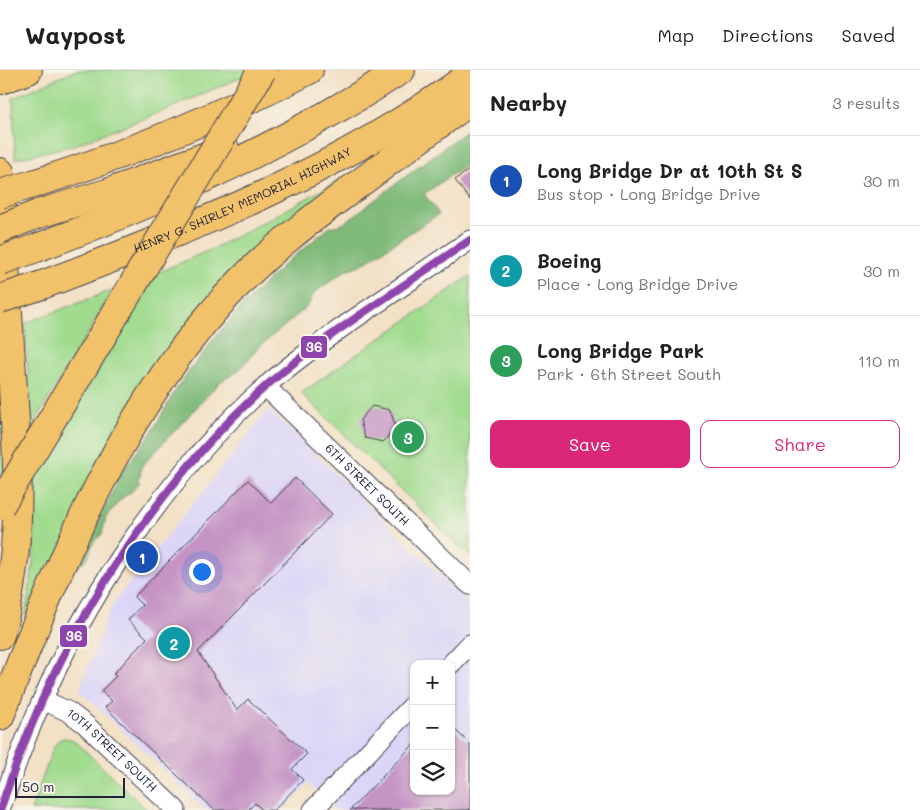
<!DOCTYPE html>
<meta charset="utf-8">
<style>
:root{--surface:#fff;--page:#f6f6f6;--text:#202124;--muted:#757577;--line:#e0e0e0;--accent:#db2777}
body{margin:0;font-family:Mali,sans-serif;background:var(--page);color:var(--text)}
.controls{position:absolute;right:15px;bottom:15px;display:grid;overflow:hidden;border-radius:10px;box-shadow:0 1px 4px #0004}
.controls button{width:45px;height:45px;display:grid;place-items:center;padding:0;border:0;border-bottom:1px solid var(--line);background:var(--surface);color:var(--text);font:25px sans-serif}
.scale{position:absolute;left:15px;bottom:12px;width:110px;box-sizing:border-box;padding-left:5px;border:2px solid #22223b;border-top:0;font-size:14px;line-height:18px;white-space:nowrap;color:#22223b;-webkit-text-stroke:4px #f7f3e8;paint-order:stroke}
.you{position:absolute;left:201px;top:501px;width:18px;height:18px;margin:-12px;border:4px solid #fff;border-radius:50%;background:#1a73e8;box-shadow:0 0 0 8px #1a73e833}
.badge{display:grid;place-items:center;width:32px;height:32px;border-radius:50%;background:var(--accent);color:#fff;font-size:16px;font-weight:700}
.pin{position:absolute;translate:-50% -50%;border:2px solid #fff;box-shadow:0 1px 5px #0006}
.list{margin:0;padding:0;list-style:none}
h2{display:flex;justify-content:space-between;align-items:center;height:65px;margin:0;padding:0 20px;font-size:21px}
h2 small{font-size:16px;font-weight:400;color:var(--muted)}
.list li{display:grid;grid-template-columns:32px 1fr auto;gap:15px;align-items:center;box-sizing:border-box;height:90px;padding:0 20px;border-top:1px solid var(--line)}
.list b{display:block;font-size:19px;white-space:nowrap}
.list p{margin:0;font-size:16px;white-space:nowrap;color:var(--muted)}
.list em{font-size:16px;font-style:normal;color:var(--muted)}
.actions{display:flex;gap:10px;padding:15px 20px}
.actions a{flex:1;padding:11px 0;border:1px solid var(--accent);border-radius:10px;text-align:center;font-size:18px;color:var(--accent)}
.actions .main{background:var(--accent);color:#fff}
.icon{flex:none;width:28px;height:28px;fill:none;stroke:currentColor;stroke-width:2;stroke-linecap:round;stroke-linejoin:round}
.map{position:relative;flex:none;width:470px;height:740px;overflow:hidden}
header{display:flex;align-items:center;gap:30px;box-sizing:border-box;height:70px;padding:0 25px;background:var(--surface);border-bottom:1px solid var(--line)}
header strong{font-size:24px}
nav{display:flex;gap:28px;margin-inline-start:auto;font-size:18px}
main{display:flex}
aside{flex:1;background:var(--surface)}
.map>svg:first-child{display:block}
</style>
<header>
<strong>Waypost</strong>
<nav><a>Map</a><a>Directions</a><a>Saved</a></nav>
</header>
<main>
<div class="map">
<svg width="470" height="740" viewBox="0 0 470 740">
<rect width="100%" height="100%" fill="#f7f3e8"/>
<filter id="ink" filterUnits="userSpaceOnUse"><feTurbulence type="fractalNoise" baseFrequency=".02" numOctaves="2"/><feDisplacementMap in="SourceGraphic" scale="10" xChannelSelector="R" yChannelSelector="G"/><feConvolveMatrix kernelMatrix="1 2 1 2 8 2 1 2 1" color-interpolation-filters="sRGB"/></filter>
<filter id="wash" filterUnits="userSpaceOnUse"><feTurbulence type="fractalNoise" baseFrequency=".0096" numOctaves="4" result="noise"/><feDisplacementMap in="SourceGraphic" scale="20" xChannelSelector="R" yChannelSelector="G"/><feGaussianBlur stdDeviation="1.12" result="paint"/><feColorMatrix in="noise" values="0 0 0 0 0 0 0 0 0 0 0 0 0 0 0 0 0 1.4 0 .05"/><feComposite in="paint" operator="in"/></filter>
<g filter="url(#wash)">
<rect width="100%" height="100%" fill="#f3e1c6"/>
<path fill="#dbd6f7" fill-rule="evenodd" d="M269,339L470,534V740H335L308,714L283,740H206L79,620L113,533ZM414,594H451V721H414Z"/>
<path fill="#a0db8e" stroke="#617e64" d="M76,0H248L246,5L166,40L74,75L15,89L13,28Z
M352,103L252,189L25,549L33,493L35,405L157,203L212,179L275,146Z
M470,206V487L301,323Z
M113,220L31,359L25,253Z
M0,316L5,399L0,408Z
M65,668L74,670L147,740H31L54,676L60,669Z"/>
<path fill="#80bb79" stroke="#516e5a" d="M470,58V92L424,124L439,144L359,196L346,200L314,223L308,236L258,278L238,301L221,311L141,397L139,413L131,422L121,429L106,447L102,464L93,473L87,489L75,499L123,400L152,362L178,316L213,270L248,229L287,192L330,157L343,154Z"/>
<g id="blocks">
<path fill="#c594c4" d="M470,99V130L455,110Z
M372,336L390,340L396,358L383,372L365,368L360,350Z
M295,408L332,444L198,582L237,640L248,629L307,684L292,699L303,710L274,740H262L255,733L248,740H214L105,637L112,631L101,621L116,606L113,604L147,568L128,550L142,535L134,527L248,410L271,433Z
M451,656L470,674V740H350L414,674V721H451Z"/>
</g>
</g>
<g filter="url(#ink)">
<use href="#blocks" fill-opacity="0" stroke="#413f50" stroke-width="1"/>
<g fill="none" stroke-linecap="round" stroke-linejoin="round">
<g stroke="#413f50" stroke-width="21">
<g id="minor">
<path id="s1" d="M265,316L470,515"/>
<path d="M451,594L470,574"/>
<path id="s2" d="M43,630L69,642L86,655L176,740"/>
<path d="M0,740C10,711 20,682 32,654C82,532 167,404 266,316C295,290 328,267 360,245C397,220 433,195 470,170"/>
<path d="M313,740L414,634"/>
</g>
</g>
<g stroke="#413f50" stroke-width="30">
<g id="highway">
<path d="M0,10L28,0"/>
<path d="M0,102C3,165 7,228 11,291C18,387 25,470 0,565"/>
<path d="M36,113C131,83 221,46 309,0"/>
<path d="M38,144L107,123L225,79"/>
<path d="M39,177C165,130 288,73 401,0"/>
<path id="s3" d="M42,215C191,159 341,100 470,5"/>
<path d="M0,646C60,492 124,329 242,210C274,177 312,149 349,121C389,91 430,61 470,31"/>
</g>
</g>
<use href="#minor" stroke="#fff" stroke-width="19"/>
<use href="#highway" stroke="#f2c26a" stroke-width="28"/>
<g stroke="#413f50" stroke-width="30" stroke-linecap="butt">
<path id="highway-bridge" d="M0,124L36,113
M0,159L38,144
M0,191L39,177
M0,229L42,215
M0,436L262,0"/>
</g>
<use href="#highway-bridge" stroke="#f2c26a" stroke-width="28"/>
<g stroke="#f7f3e8" stroke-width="11">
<path id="bus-1" d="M0,740C10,711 20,682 32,654C82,532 167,404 266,316C295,290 328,267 360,245C397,220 433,195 470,170"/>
</g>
<use href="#bus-1" stroke="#8e44ad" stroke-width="8"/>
</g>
</g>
<g text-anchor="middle" stroke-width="5" stroke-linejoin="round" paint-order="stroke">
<g font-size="12" fill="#22223b" stroke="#f7f3e8">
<text dy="4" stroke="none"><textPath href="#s3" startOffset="218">HENRY G. SHIRLEY MEMORIAL HIGHWAY</textPath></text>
<text dy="4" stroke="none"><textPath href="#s1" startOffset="142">6TH STREET SOUTH</textPath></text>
<text dy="4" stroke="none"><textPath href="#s2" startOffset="86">10TH STREET SOUTH</textPath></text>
</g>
</g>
<g stroke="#f7f3e8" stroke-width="2">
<rect x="300" y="265" width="28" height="24" rx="5" fill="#8e44ad"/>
<rect x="59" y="554" width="29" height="24" rx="5" fill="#8e44ad"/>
</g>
<g font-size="14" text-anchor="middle" font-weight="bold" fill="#fff">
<text x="314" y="282">36</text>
<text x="74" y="571">36</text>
</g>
</svg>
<div class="controls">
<button>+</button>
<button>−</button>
<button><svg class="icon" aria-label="layers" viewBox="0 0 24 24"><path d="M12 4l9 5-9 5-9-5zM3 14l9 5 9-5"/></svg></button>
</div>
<div class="scale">50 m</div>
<div class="you"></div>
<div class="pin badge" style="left:142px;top:487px;background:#1a4fb4">1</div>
<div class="pin badge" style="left:174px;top:573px;background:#0f9aa8">2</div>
<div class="pin badge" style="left:408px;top:367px;background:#2e9e5b">3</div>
</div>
<aside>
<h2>Nearby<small>3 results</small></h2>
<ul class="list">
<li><span class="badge" style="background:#1a4fb4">1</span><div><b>Long Bridge Dr at 10th St S</b><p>Bus stop · Long Bridge Drive</p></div><em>30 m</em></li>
<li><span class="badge" style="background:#0f9aa8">2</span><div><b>Boeing</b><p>Place · Long Bridge Drive</p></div><em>30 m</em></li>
<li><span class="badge" style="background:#2e9e5b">3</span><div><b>Long Bridge Park</b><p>Park · 6th Street South</p></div><em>110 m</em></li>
</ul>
<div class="actions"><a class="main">Save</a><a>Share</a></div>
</aside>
</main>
